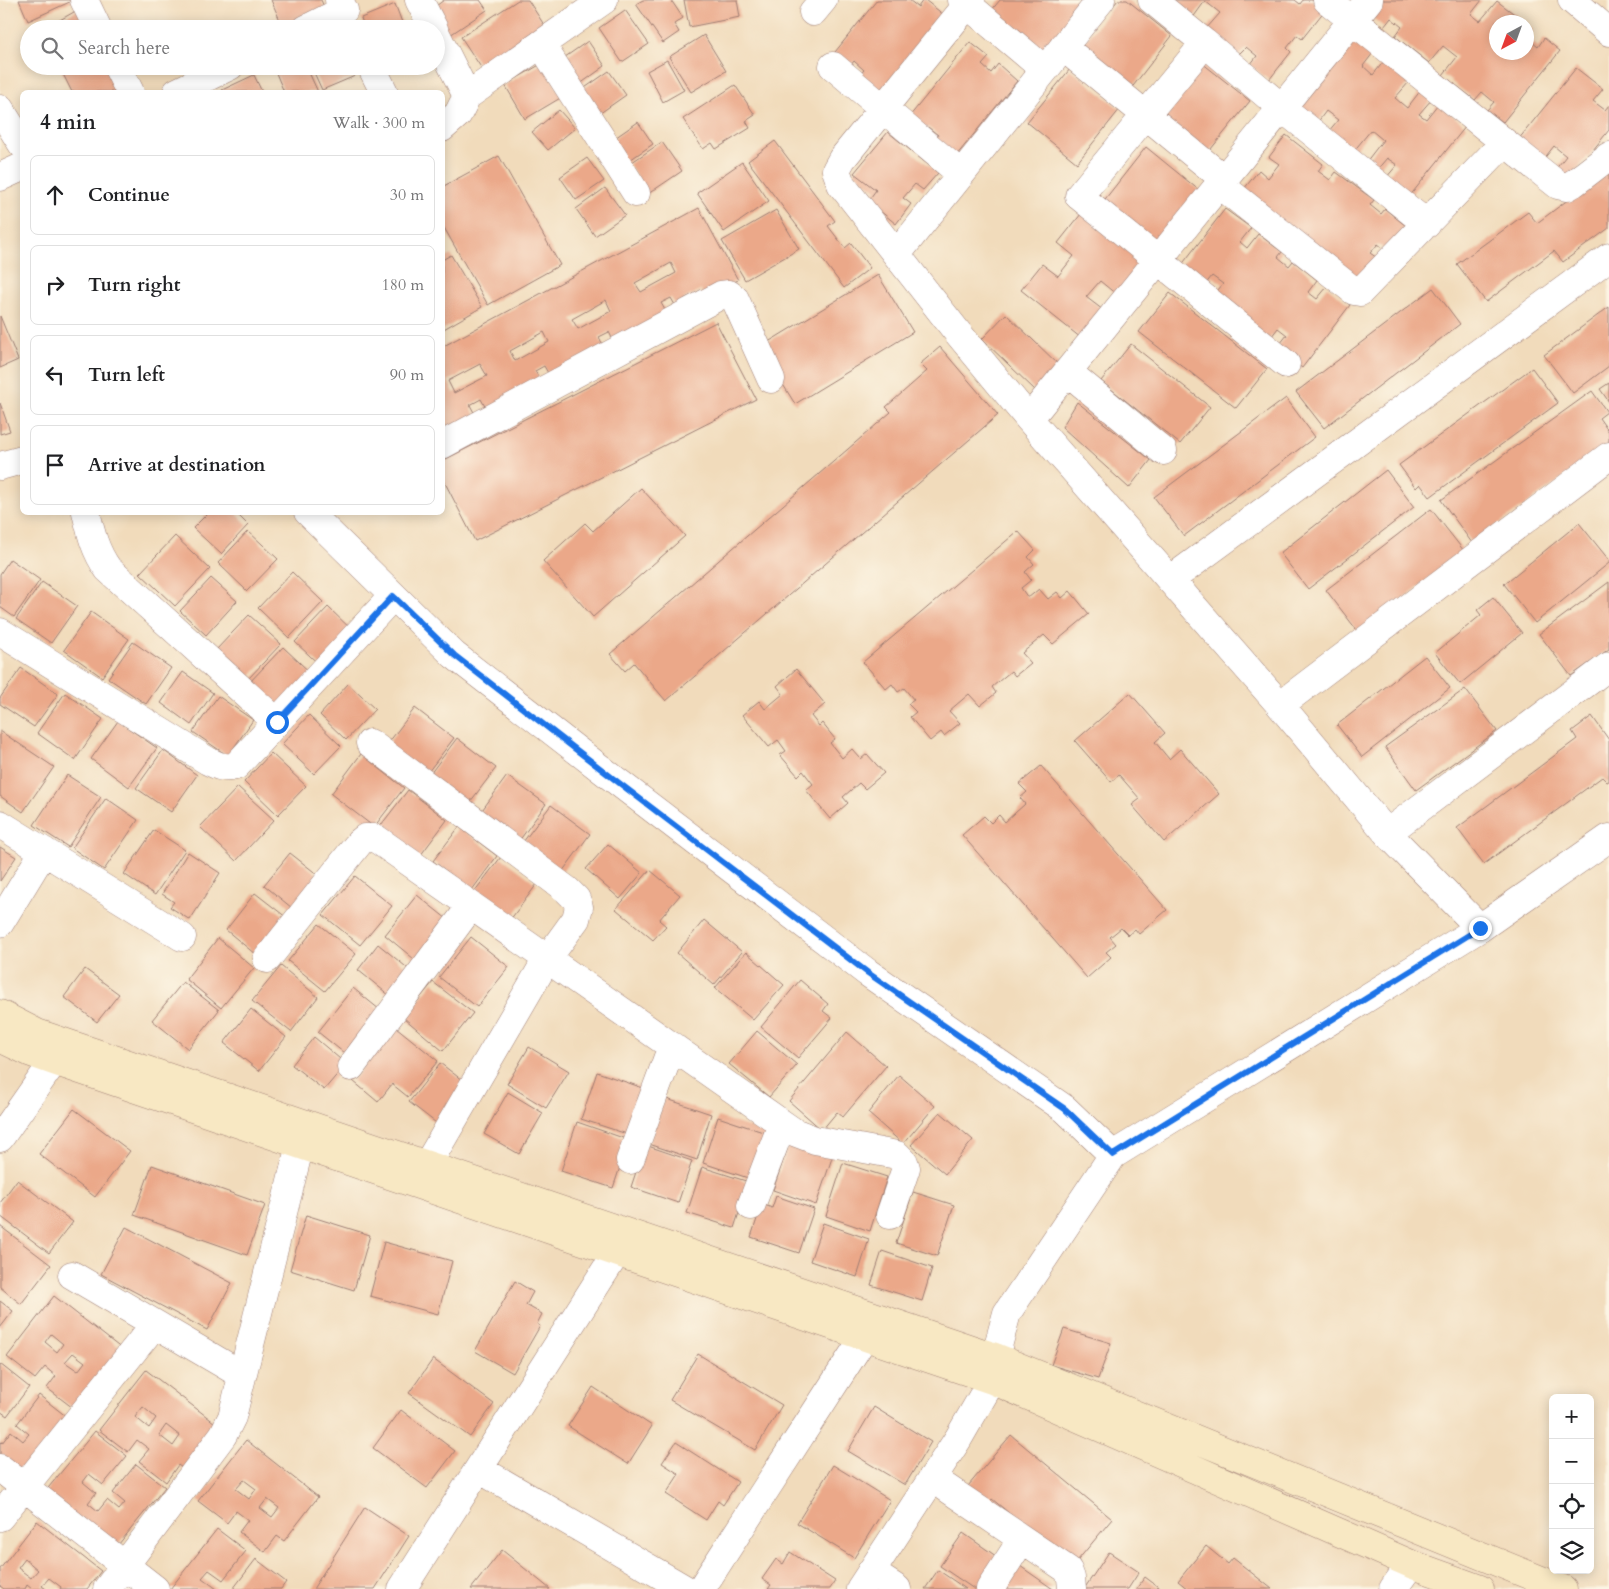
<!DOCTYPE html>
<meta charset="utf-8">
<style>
:root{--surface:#fff;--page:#f2f2f2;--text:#202124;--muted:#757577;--line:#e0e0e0}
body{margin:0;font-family:Cardo,serif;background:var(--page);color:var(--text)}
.controls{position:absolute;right:15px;bottom:15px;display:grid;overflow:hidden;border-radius:8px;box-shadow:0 2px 12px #0003}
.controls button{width:45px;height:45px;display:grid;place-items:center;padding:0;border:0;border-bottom:1px solid var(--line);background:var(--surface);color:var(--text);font:25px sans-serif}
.compass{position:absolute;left:1489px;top:15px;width:45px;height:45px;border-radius:50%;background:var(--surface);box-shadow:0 2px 12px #0003;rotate:221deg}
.stop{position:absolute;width:15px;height:15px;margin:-11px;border:4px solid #1a73e8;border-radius:50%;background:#fff}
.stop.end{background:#1a73e8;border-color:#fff;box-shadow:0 1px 5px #0008}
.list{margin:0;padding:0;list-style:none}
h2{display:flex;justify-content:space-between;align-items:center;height:65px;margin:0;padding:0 20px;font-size:21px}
h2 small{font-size:16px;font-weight:400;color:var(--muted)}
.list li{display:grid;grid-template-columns:32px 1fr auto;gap:15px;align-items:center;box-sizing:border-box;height:80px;margin:0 10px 10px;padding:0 10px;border:1px solid var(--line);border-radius:8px}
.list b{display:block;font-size:19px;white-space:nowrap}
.list em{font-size:16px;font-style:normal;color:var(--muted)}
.icon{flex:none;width:28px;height:28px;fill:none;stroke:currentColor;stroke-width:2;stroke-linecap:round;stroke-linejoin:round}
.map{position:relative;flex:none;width:1609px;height:1589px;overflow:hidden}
.search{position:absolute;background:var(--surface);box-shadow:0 2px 12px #0003;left:20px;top:20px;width:425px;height:55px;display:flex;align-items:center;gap:12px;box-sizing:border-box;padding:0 18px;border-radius:28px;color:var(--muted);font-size:19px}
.panel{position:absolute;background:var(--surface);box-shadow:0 2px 12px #0003;left:20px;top:90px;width:425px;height:425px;border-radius:8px}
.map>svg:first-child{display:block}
</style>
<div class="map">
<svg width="1609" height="1589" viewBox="0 0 1609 1589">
<rect width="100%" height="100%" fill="#fcf5e5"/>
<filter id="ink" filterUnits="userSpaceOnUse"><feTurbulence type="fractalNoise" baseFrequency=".02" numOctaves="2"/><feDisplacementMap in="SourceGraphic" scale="10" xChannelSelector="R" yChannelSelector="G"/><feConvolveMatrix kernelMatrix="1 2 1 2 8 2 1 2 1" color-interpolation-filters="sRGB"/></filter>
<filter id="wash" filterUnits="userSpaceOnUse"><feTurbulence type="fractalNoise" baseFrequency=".0096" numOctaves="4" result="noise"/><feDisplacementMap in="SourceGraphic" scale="20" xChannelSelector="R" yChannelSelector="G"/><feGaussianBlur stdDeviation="1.12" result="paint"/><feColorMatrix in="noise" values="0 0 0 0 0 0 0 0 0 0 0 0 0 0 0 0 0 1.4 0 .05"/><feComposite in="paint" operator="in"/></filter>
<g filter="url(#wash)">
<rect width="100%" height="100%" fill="#f1dbbb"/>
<g id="blocks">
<path fill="#eba889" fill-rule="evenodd" d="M19,0H74L28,21Z
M271,0H321L325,9L283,27Z
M444,0H480L487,10L450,35L432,9Z
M518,0H528L550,34L486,75L461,37Z
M643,0H671L683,18L674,24L679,32L663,43L636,4Z
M684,0H737L740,17L689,27Z
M877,0H909L918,7L923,0H925L944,15L878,95L857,78L864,70L854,61L847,70L831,57Z
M1000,0H1085L1037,58L1016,41L1023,33L1013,25L1007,33L986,17Z
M1118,0H1127L1172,36L1130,90L1079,49Z
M1169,0H1295L1300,4L1303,0H1312L1325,10L1302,39L1297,35L1287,48L1291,52L1269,80L1250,65L1257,56L1246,47L1238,55L1206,29L1220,13L1205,1L1192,19Z
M1381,0H1482L1471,14L1480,21L1497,1L1525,22H1496V52H1526V24L1533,30L1527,38L1538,47L1544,38L1560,51L1503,122L1487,110L1494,102L1482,92L1475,100L1443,75L1457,57L1443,46L1429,63L1395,36L1402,27L1391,18L1384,27L1369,15Z
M395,4L403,25L393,29H365L361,18Z
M81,8L91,29H44Z
M625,10L649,44L622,62L599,28Z
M1349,33L1373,53L1363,66L1373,75L1384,61L1409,82L1395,98L1407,108L1421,90L1432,99L1419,114L1426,119L1438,104L1466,126L1409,197L1386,178L1397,165L1387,158L1376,171L1366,162L1383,140L1371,130L1353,152L1328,132L1338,120L1326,111L1317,123L1293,104Z
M704,35L726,71L691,92L669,57Z
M588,41L605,66L576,87L558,62Z
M970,42L989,57L982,65L991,73L998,64L1017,81L952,161L931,144L938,135L928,127L921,135L905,122Z
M1197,59L1250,101L1206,155L1154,113Z
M667,60L684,90L663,102L647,71Z
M543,63L562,97L525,119L505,85Z
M59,66H112L121,92H72Z
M273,66H306L318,92H284Z
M311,66H351L355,76L322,90Z
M1576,68L1603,89L1593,101L1605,110L1609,105V130L1569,180L1555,170L1566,156L1554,146L1543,160L1518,140Z
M1070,69L1120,109L1077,163L1027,122Z
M609,71L626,95L596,116L579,92Z
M254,75L262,92H223L222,90Z
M735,85L755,115L746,121L750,128L716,149L712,143L703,149L683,119Z
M559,110L575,128L548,150L532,132Z
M638,122L653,144L624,164L609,142Z
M888,132L938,173L923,190L915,184L903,198L911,204L896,224L868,201L876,190L854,173Z
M1286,135L1323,164L1318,171L1330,180L1336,172L1374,200L1370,205L1381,214L1385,209L1406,226L1387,251L1378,244L1370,253L1380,260L1360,286L1240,194L1259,170L1268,178L1279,164L1269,157Z
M775,141L835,221L828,226L845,248L851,243L870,268L844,288L748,161Z
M662,142L682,171L648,194L629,164Z
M1146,147L1200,191L1156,247L1102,203Z
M499,156L560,265L488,305L442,224V187Z
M587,158L604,181L576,200L560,177Z
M742,162L769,201L724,232L697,193Z
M1609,169V228L1563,262L1554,251L1486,302L1457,264L1528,212L1537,223Z
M605,188L625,215L595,236L576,209Z
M699,208L738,280L705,297L701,290L684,299L688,306L679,312L671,298L661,303L669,317L616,346L609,332L599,337L606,351L552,380L544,366L535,371L543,385L489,414L481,399L470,405L478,420L442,439V347ZM671,263L676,273L641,292L635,283ZM606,300L611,311L578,329L572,319ZM544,332L549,342L515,361L510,351ZM480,364L487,376L454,393L448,381Z
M1225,209L1251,228L1240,242L1247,248L1258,234L1282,252L1278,257L1289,266L1293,261L1317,280L1308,292L1317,299L1327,287L1350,305L1302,368L1277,348L1287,335L1278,328L1268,341L1212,297L1223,284L1212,276L1201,290L1177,271Z
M776,210L799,249L745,280L722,241Z
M1081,214L1142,262L1117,295L1100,281L1086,297L1103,310L1081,338L1021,290L1042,264L1058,276L1074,256L1058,243Z
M451,255L482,307L442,330V260Z
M878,275L913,332L795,404L760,347Z
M1433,288L1460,324L1324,428L1296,392Z
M1170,293L1267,369L1236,408L1139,332Z
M1609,307V366L1573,393L1544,355Z
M1006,314L1060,366L1036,391L982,339Z
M0,316L18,360L0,368Z
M716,322L756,399L475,541L442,477V461Z
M1131,344L1210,407L1180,444L1101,381Z
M940,347L998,415L666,701L634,663L625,671L610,654L891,412L886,407L927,371L920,364Z
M1532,368L1558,403L1430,497L1420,484L1416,488L1399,465Z
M1609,383V402L1600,389Z
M1592,391L1607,412L1599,418L1609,432V445L1472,543L1441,500Z
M1286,398L1315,437L1184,536L1154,497Z
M1077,402L1151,460L1129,488L1062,427Z
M0,403L10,431L0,434Z
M1386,470L1414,507L1308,589L1280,553Z
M641,488L685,536L593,617L543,561L585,523L593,531Z
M1431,509L1464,551L1359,633L1326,590Z
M209,512H235L248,525L221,554L193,528Z
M1579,523L1609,560V563L1535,623L1504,584Z
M248,531L278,559L247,591L218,563Z
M1018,531L1035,550L1028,557L1034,564L1025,572L1031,580L1021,588L1028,598L1039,589L1048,599L1057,592L1062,598L1070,591L1089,614L1053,644L1044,635L1022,653L1031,663L1015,676L1011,671L992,687L996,693L980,706L969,694L949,711L960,723L944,736L941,732L930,741L910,717L916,712L908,704L914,700L904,688L898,692L892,684L886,689L863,662Z
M175,536L210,569L175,606L140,573Z
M10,559L40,580L14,617L0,607V574Z
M292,572L323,602L289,638L258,608Z
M211,578L237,601L206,635L180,611Z
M42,582L77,606L51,643L16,619Z
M1609,582V649L1571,676L1539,634Z
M1493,597L1522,633L1460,684L1435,653L1481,615L1477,610Z
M328,607L356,634L324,669L295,642Z
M91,612L129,639L102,677L64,650Z
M249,615L281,644L248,679L216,650Z
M133,642L171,668L146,704L108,678Z
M283,647L316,678L281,715L248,684Z
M1425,656L1450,688L1362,757L1337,725Z
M21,668L58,694L34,727L0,704V698Z
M796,669L825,704L811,716L819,726L822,723L835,739L830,743L842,758L852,749L861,759L867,754L884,773L865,789L859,783L843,797L848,803L830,819L806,790L813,784L803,771L798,776L780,755L786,751L778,740L769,747L742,715L759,701L765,709L783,694L777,686Z
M183,672L213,693L191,725L161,703Z
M348,684L375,709L346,740L320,715Z
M1465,689L1497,731L1416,790L1385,747Z
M65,693L103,719L75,760L37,733Z
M1130,693L1165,733L1155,742L1169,759L1180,749L1219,794L1164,842L1132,805L1140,799L1119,775L1111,782L1075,741Z
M218,696L253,720L228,756L193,732Z
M415,708L454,738L425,776L386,746Z
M309,715L341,746L314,774L282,744Z
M1592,716L1609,740V781L1607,782L1602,777L1484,864L1457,828L1577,739L1572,731Z
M118,721L157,748L129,787L91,759Z
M0,731L54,767L23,812L0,796Z
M457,738L496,768L467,806L424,782Z
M163,750L197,775L171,812L136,788Z
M271,753L306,786L278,815L244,782Z
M361,754L404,788L374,827L331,794Z
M1041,766L1167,910L1139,934L1135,929L1128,935L1121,928L1110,937L1116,944L1106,952L1111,957L1087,978L962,835L984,816L991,823L999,815L1005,822L1025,804L1020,798L1027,792L1019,784Z
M67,775L101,797L68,847L34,825Z
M507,776L546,804L519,841L480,813Z
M238,787L274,820L236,861L200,827Z
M408,790L447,820L417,860L378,829Z
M106,798L138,820L104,870L72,848Z
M551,805L590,834L562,872L523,842Z
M459,827L497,856L472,890L433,861Z
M154,830L185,850L155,895L124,874Z
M608,844L642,873L620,899L586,869Z
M0,847L16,857L0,881Z
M188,852L220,873L190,920L170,907L174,902L162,894Z
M290,853L318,875L292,908L264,885Z
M501,857L537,884L510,920L474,892Z
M650,870L680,895L659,920L666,926L653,940L616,909Z
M355,876L392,906L360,945L323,915Z
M255,893L291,921L261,959L226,930Z
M417,895L452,923L420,964L385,935Z
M704,920L742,952L714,985L677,953Z
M319,924L356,954L325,991L288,961Z
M471,937L509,967L477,1007L439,977Z
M218,938L254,968L221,1008L186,979Z
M378,944L416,975L395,1000L358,970Z
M746,952L784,985L753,1020L715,988Z
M281,966L318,997L291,1032L252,1001Z
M85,969L119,994L97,1022L64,997Z
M800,980L828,1004L823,1011L832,1018L798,1058L761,1027Z
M183,982L219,1010L188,1049L152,1020Z
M433,982L473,1013L443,1051L404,1018Z
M353,988L385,1014L349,1057L318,1032Z
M251,1009L286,1037L259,1071L224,1043Z
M396,1027L438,1061L408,1097L392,1084L378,1102L353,1081Z
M757,1031L797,1065L769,1097L729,1064Z
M847,1032L886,1066L843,1117L837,1112L822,1130L789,1101Z
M314,1037L346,1064L324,1090L292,1065Z
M529,1047L569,1071L546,1108L507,1084Z
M440,1063L471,1087L440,1126L409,1102Z
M597,1072L646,1089L630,1135L581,1119Z
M899,1075L935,1106L903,1144L868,1113Z
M508,1092L543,1113L519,1154L484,1134Z
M664,1098L711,1114L697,1160L649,1144Z
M74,1109L130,1151L95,1197L39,1154Z
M940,1112L973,1140L945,1174L911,1145Z
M718,1117L766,1133L751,1179L703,1163Z
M577,1122L629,1140L613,1188L561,1171Z
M790,1141L833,1155L816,1205L773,1190Z
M645,1145L692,1161L678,1203L631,1187Z
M843,1163L887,1177L870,1231L826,1216Z
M152,1165L265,1205L247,1255L134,1215Z
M702,1167L749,1182L734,1228L687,1213Z
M17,1180L73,1222L49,1253L0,1216V1203Z
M913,1192L954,1205L937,1256L896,1243Z
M776,1196L814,1209L799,1253L751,1237L762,1204L772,1208Z
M306,1215L370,1235L354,1290L290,1270Z
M823,1223L869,1239L857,1277L810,1261Z
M0,1226L51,1265L21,1304L0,1287Z
M126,1227L232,1283L207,1330L101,1274Z
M384,1242L452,1261L438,1314L370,1296Z
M882,1251L932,1268L922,1301L871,1285Z
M515,1281L533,1292L526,1305L542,1314L537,1324L540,1326L513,1373L475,1351Z
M54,1296L127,1353L73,1408L47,1388L56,1376L45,1367L35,1379L7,1357ZM51,1334L63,1344L57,1352L45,1342ZM73,1353L85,1362L78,1371L65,1362Z
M0,1301L13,1311L0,1328Z
M1064,1329L1111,1343L1098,1379L1051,1365Z
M698,1354L782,1405L755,1450L670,1400Z
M433,1359L494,1404L470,1437L409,1393Z
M0,1364L29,1387L7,1416L0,1411Z
M146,1370L219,1426L185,1470L178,1465L166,1482L139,1461L149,1449L137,1440L128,1452L99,1430ZM143,1407L156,1418L149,1428L135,1417ZM166,1425L180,1436L173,1446L159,1435Z
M593,1387L652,1426L628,1464L568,1426Z
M39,1395L67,1417L18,1481L0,1467V1441L2,1443L11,1431L23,1441L29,1434L17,1424Z
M874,1407L931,1442L905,1485L848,1451Z
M401,1410L455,1451L427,1488L373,1448Z
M95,1431L127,1456L103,1485L89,1474L83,1482L96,1493L88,1503L98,1511L107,1500L119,1510L125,1503L113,1493L136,1464L165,1487L114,1550L44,1493Z
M1011,1435L1112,1519L1073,1566L992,1499L984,1509L963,1492Z
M246,1440L318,1497L284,1541L277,1536L265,1552L239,1532L248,1520L236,1511L227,1523L198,1501ZM244,1480L256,1489L249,1499L236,1489ZM267,1499L279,1508L272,1517L260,1508Z
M676,1442L738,1482L723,1505L718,1501L706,1520L666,1494L679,1474L662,1463Z
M833,1465L890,1500L854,1558L797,1523Z
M365,1507L409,1536L375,1589H313Z
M37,1521L101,1571L87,1589H60L61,1587L49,1578L42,1586L46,1589H32L27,1585L25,1589H4L0,1586V1569ZM25,1559L38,1570L31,1578L18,1568Z
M217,1529L246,1551L223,1580L209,1570L202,1578L217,1589H170Z
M963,1533L1003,1561L983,1589H974L940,1566Z
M1206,1546L1228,1564L1233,1558L1272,1589H1188L1178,1581Z
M502,1550L550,1589H471Z
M790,1552L835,1581L830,1589H768L771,1585L762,1579L776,1559L783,1564Z
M1109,1552L1139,1572L1128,1589H1084Z
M256,1559L286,1582L281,1589H233Z
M1020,1566L1053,1589H1004Z
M938,1570L966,1589H925Z
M1145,1577L1161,1589H1136Z"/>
</g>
</g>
<g filter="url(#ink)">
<use href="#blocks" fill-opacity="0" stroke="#9e7d73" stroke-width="1"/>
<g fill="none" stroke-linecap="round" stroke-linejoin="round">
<g stroke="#9e7d73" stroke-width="29">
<path id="minor" d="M84,0L98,29
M419,0L434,29
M962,0L1045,70
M971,0L842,159L836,170L841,184L958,333L1029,419L1280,705L1387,833L1480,928
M1152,0L1205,43L1079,196L1286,364
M1327,0L1558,185L1567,187L1574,183L1609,156
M813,12L823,0
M306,29L344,10L339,0
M436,34L467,96L458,114L442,128
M1205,43L1282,108L1427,224
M541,44L636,193
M1063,47L1224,179
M117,66L130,92
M371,66L384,92
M833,66L961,174
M177,92L230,66
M467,96L604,0
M0,177L22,167
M1219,184L1354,291L1360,292L1504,143
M897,254L1101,0
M1068,372L1163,451
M1029,419L1369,0
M442,445L721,295L729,294L735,299L771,379
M0,466L22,460
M86,512C91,533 95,551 108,569L277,722
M1170,580L1609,257
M0,632L208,761C218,766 224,769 236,766L393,596
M1280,705L1609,456
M370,743L567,890L576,899L579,907L576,919L547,959L427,1165
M0,824L182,937
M1387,833L1609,666
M0,923L44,851
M267,959L359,843L365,838H375L794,1132L815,1140L897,1155L904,1162L906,1168L890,1215
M351,1067L471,906
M0,1138L54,1061
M630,1160L672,1046
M751,1206L782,1124
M72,1275L242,1375
M0,1468L155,1589
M479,1469L685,1589
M932,1478L1068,1570L1071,1578L1072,1589
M0,1517L155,1324
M871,1572L897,1589
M107,1589L223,1435L232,1417L300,1145
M402,1589L617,1252
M701,1589L865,1336
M990,1589L1022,1539
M1393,1589L1411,1564"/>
</g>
<g stroke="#9e7d73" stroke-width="29">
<path id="tertiary" d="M1572,0L1609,32
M0,109L22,144
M308,512L454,655L614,779L868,973L1065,1109L1113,1155
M860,1589L958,1439L992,1380L995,1357L1007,1313L1113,1155L1480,928L1609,838"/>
</g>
<g stroke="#9e7d73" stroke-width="29">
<path id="secondary" d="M0,1014L37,1033L995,1357L1563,1589
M0,1038L29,1052L54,1061L992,1380L1411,1564L1480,1589"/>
</g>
<use href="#minor" stroke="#fff" stroke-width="28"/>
<use href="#tertiary" stroke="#fff" stroke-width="28"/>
<use href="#secondary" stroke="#f8e8c3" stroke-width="28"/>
</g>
</g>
<g fill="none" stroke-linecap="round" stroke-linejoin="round" filter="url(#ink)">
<path stroke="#1a73e8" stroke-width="6" d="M277,722L393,596L454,655L614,779L868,973L1065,1109L1113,1155L1480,928"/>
</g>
</svg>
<div class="controls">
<button>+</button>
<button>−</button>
<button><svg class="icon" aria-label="locate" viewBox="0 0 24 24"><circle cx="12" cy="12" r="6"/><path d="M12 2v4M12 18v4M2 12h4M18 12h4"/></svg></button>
<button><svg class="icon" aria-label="layers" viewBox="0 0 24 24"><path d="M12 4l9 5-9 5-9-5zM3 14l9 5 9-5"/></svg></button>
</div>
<svg class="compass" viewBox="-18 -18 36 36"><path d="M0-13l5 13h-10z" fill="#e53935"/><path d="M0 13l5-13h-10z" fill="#757577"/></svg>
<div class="stop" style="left:277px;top:722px"></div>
<div class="stop end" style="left:1480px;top:928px"></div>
<div class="search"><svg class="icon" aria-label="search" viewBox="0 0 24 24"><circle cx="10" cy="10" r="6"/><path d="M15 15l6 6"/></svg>Search here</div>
<section class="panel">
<h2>4 min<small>Walk · 300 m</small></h2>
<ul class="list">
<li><svg class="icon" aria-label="ahead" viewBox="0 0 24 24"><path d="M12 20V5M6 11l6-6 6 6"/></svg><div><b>Continue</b></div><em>30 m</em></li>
<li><svg class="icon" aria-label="right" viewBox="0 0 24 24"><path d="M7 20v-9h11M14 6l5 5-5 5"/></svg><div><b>Turn right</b></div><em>180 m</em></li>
<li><svg class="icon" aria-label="left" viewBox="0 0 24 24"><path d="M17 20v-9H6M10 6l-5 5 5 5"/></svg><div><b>Turn left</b></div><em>90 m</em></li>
<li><svg class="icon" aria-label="arrive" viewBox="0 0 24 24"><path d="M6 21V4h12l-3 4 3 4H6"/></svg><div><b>Arrive at destination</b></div></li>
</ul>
</section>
</div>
